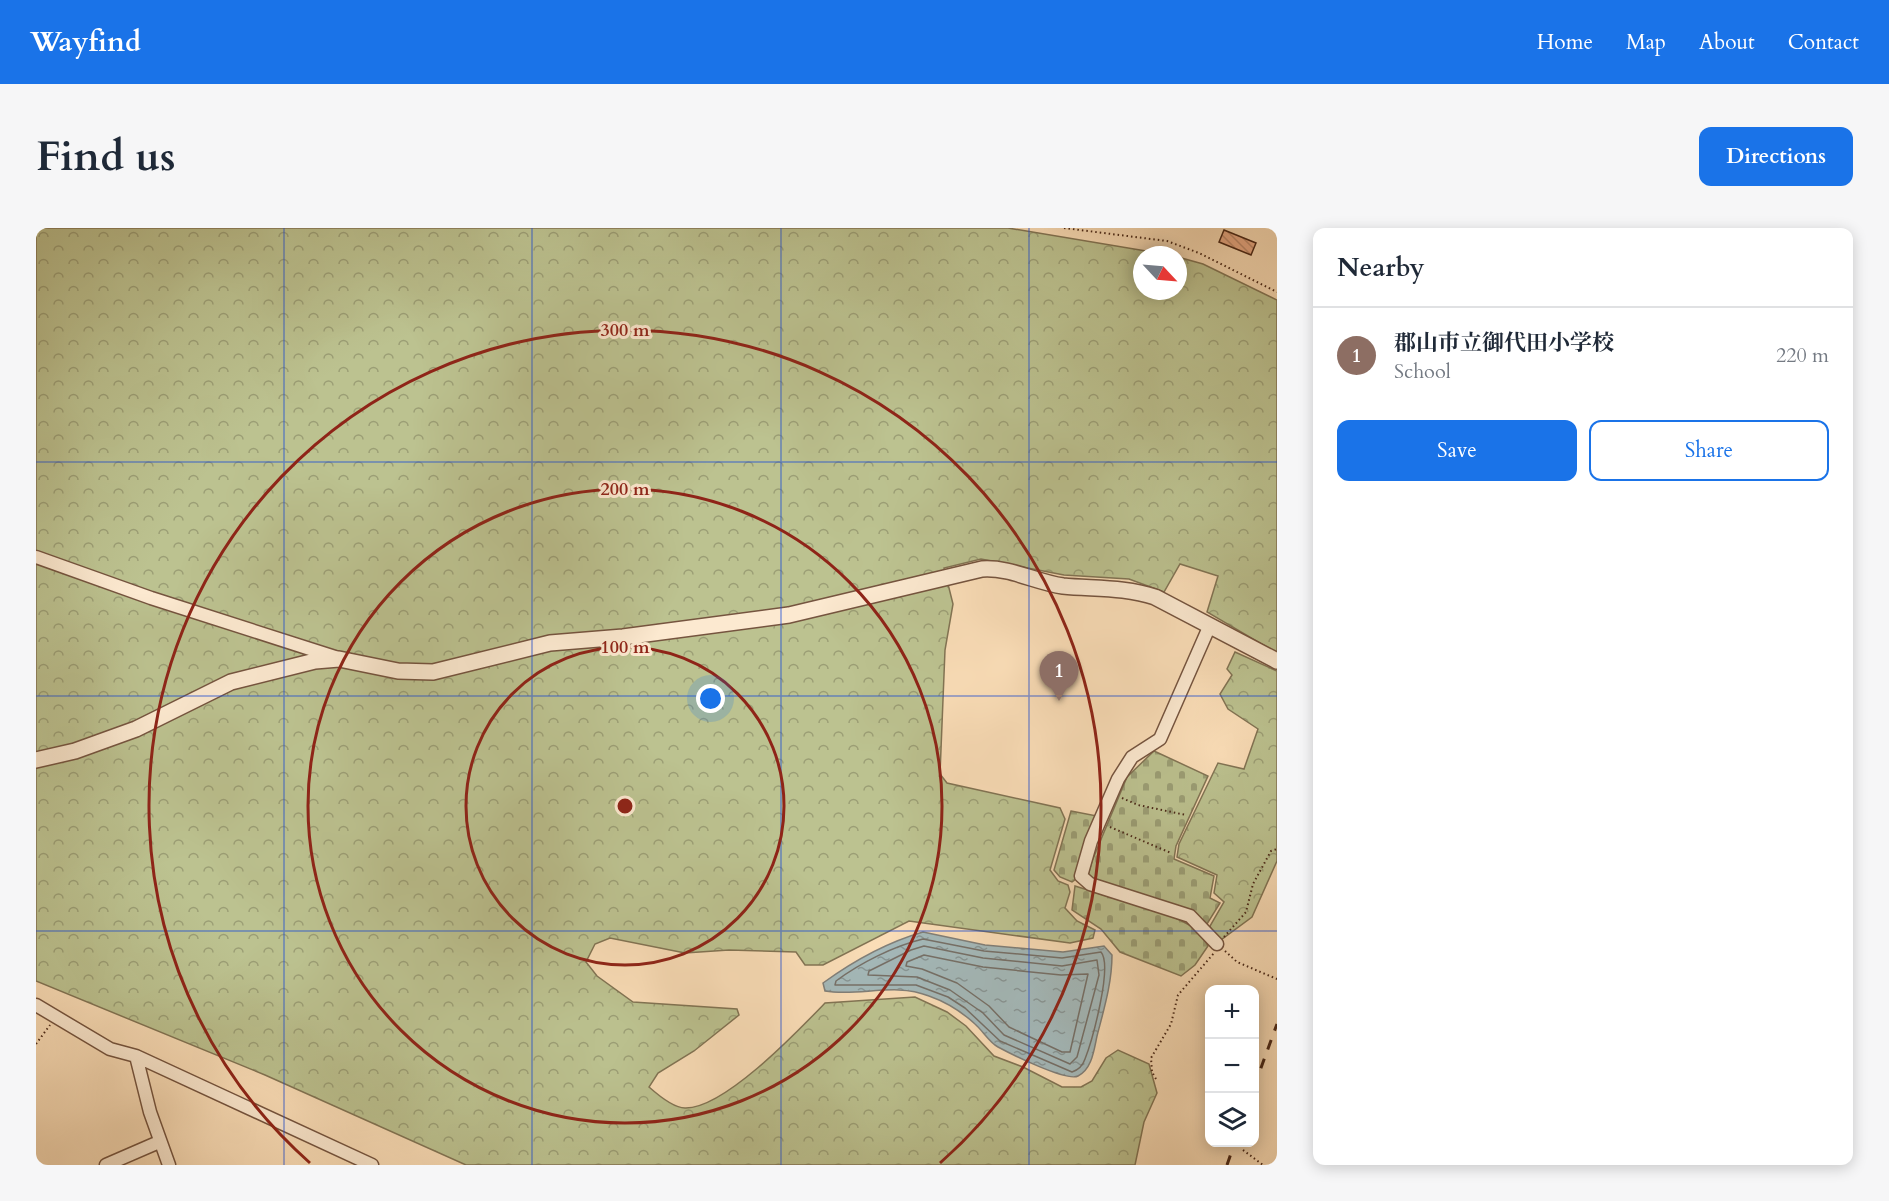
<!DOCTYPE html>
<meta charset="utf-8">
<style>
:root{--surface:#fff;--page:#f6f6f7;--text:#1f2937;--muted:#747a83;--line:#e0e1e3;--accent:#1a73e8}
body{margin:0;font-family:Cardo,"Noto Serif JP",serif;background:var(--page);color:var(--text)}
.controls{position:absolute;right:18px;bottom:18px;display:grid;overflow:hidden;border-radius:12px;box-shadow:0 3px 15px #0003}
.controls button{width:54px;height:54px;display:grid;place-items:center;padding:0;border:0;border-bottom:2px solid var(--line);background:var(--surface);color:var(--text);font:30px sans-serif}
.compass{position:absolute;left:1097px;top:18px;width:54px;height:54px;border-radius:50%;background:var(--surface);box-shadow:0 3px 15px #0003;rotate:116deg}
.you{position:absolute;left:675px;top:471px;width:21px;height:21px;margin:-15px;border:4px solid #fff;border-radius:50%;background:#1a73e8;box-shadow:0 0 0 9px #1a73e833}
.badge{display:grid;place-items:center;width:39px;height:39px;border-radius:50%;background:var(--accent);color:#fff;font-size:20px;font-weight:700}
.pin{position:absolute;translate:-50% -50px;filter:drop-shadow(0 2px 3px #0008)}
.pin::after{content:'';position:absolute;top:32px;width:21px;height:18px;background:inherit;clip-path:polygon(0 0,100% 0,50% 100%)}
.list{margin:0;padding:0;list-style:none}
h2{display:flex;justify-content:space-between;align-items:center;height:78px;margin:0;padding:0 24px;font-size:26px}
h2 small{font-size:20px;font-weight:400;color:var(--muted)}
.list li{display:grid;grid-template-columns:39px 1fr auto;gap:18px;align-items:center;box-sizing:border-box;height:96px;padding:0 24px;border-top:2px solid var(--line)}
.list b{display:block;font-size:22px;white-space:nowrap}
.list p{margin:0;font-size:20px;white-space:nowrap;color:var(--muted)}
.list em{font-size:20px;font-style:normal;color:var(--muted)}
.actions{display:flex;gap:12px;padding:18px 24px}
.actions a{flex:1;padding:14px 0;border:2px solid var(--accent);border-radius:12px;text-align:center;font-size:21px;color:var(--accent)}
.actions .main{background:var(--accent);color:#fff}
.icon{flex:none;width:33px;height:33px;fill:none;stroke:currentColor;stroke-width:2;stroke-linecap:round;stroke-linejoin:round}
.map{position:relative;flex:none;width:1241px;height:937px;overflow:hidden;border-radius:12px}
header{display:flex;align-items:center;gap:36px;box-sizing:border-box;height:84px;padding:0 30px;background:var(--accent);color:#fff}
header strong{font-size:28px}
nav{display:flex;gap:33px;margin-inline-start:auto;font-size:21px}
.intro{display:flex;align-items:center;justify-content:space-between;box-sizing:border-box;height:144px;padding:0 36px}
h1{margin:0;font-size:42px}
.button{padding:15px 27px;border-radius:12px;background:var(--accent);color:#fff;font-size:21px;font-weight:700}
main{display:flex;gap:36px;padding:0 36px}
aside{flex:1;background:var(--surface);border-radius:12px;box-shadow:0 3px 15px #0003}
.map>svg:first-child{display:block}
</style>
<header>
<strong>Wayfind</strong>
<nav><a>Home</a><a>Map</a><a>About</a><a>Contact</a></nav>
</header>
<div class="intro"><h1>Find us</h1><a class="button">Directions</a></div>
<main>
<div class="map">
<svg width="1241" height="937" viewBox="0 0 1241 937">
<defs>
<pattern id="forest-crowns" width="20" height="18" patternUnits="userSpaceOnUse" patternTransform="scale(1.5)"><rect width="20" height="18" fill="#bcc290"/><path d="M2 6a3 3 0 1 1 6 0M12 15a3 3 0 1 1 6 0" fill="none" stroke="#9b9e75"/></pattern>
<pattern id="cemetery-stones" width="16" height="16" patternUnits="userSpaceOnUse" patternTransform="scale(1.5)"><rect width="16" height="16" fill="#bcc290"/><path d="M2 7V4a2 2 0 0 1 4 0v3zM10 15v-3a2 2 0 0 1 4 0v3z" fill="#9b9e75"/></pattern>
<pattern id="water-ripples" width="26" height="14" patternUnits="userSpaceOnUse" patternTransform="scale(1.5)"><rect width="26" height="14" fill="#a4b9ba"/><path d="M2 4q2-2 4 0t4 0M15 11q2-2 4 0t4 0" fill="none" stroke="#889696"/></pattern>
<pattern id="building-back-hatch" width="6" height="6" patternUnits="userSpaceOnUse" patternTransform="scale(1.5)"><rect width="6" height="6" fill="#e7a985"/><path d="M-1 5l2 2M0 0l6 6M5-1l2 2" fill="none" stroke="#bd8a6c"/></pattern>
</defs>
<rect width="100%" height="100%" fill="#faddb7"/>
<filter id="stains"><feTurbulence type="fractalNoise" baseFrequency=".00333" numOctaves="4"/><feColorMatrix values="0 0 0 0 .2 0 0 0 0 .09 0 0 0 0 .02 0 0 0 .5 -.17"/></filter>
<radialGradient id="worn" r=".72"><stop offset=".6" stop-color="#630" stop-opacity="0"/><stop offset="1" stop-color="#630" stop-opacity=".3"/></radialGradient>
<path fill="url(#forest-crowns)" stroke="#827454" stroke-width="1.5" d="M0,0H972L1134,27H1106V63H1142V29L1167,36L1241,72V425L1171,384L1182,348L1144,336L1128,364L1093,351L1028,347L945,331L908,340L917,376L909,422L904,546L911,555L1024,580L1029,591L1014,642L1022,653L1032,657L1034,664L1029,680L1041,693L1059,702L1057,710L1034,715L873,693L787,737H769L760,724L693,722L649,725L574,710L559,716L550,734L561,748L597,774L701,781L703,787L658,823L622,845L613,859C622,867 637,880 649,880C688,881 762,803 789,775L879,769L911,784L930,798L958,828L987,839L1026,859H1045L1056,853L1070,830L1082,822L1113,836L1121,865L1108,894L1099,937H430L229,847L0,753Z
M1199,424L1241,443V633L1216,689L1182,714L1178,712L1174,698L1188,674L1178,665L1181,647L1141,629L1143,616L1182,535L1208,541L1222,501L1192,481L1184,466L1196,447L1191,441Z"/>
<path fill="url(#cemetery-stones)" stroke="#827454" stroke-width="1.5" d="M1118,523L1172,548L1140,618L1138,631L1178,648L1174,670L1184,675L1171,696L1160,688L1051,651L1056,633L1091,549Z
M1035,583L1061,588L1040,651L1036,654L1024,649L1018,642Z
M1039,658L1138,689L1163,702L1172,718L1159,737L1145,748L1084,724L1065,701L1036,682Z"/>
<path fill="url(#water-ripples)" stroke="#807f79" stroke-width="1.5" d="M887,704L949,717L1027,724L1068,718L1076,727C1076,755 1068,781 1061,808C1058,822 1056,841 1042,848C1031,854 975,826 962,819C953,814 947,803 939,796C926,784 910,774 893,768C858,754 823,769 789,763L787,755C816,734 852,714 887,704Z"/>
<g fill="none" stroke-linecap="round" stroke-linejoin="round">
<path stroke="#767068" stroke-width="1.5" d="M887,711L948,723L1026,730L1065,724C1077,738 1056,813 1049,831C1047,837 1042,842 1036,844L964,813L929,780L912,769L880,757H799L800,753C824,735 858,718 887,711Z
M888,718L947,730L1026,738L1061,732L1063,747L1041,829L1034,836L968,807L947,785L914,762L881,749L832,747L833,743L875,722Z
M888,727L947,739L1025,747L1052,746L1034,824H1026L973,799L953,778L921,755L886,741L870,738L871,734Z"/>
</g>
<path fill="url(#building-back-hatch)" stroke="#492717" stroke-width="1.5" d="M1188,2L1220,15L1215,27L1183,14Z"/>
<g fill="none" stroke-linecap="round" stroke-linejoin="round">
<g stroke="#75543f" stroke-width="15">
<path id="minor" d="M0,329L115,370L299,429
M1174,397L1124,511L1096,529L1082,551L1055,613L1045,648L1054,656L1154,688L1181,716
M0,777L74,821L100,828L336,937
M100,828L114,884L133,937
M70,937L123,914"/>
</g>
<g stroke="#75543f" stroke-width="18">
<path id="tertiary" d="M0,532L39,523L100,501L195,454L279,433L303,431L362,443L397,444L514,415L587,409L753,387L946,341C974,339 999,354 1027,358C1057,361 1089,359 1119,369L1241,433"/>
</g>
<path stroke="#492717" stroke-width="2" stroke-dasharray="1.5 3" stroke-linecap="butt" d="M1028,0L1131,13L1163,25L1241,64
M1086,570L1102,577L1150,587
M1074,599L1135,625
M1188,709L1210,684L1217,656L1235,623L1241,621
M1189,723L1201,734L1241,751
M0,816L14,797
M1120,851L1116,844L1115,830L1135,796L1142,767L1178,725
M1207,922L1227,937"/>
<use href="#minor" stroke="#fce9d0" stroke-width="12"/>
<use href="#tertiary" stroke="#fce9d0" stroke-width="15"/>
<path stroke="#492717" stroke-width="3" stroke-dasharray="10 10" stroke-linecap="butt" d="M1218,859L1241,796
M1191,937L1199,914"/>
</g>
<path fill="none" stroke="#1d4ed8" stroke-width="1.5" stroke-opacity="0.55" d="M248,0V937M496,0V937M745,0V937M993,0V937M0,234H1241M0,468H1241M0,703H1241"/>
<g fill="none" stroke="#8f2418" stroke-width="3">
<circle cx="589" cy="578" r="159"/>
<circle cx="589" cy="578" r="317"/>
<path d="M274 935A476 476 0 1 1 904 935"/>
</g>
<circle cx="589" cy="578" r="9" fill="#8f2418" stroke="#fce9d0" stroke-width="3"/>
<g font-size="18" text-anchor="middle" font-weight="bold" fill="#8f2418" stroke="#fce9d0" stroke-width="6" stroke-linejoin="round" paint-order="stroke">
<text x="589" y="108">300 m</text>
<text x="589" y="267">200 m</text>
<text x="589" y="425">100 m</text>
</g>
<rect width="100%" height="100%" filter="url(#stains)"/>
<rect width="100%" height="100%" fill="url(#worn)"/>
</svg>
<div class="controls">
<button>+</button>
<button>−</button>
<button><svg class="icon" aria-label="layers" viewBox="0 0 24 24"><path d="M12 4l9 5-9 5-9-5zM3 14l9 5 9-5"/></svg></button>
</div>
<svg class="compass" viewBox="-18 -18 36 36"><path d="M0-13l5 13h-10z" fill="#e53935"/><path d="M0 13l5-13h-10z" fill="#747a83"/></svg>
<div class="you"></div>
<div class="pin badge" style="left:1023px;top:473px;background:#8d6e63">1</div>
</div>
<aside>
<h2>Nearby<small></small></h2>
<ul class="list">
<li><span class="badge" style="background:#8d6e63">1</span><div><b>郡山市立御代田小学校</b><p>School</p></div><em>220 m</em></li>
</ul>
<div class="actions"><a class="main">Save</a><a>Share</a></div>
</aside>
</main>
